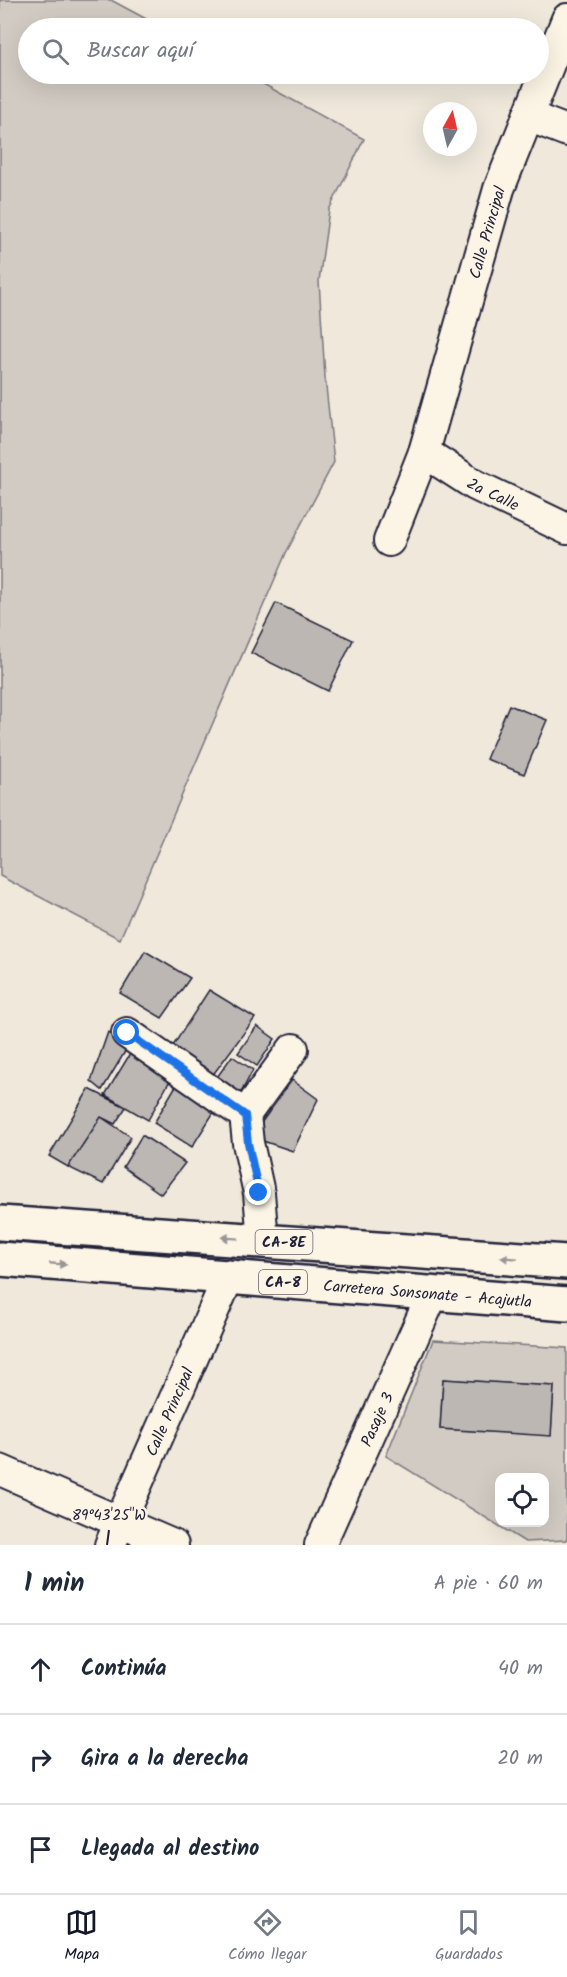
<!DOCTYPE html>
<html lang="es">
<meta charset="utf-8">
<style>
:root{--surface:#fff;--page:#f6f6f7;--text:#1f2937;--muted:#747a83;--line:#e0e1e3;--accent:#111827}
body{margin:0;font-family:Kalam,sans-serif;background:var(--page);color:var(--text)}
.controls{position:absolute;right:18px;bottom:18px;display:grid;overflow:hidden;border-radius:12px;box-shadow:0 6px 24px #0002}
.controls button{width:54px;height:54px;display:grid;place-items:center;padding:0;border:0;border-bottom:2px solid var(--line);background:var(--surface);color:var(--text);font:30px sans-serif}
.compass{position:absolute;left:423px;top:102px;width:54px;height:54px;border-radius:50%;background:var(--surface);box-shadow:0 6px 24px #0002;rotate:8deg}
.stop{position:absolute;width:18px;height:18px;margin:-14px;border:4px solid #1a73e8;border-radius:50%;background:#fff}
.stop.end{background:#1a73e8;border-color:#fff;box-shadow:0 2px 6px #0008}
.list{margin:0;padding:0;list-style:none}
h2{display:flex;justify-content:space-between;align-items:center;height:78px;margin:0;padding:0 24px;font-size:26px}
h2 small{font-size:20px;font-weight:400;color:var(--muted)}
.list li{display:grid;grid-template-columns:39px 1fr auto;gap:18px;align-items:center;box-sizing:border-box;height:90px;padding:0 24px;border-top:2px solid var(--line)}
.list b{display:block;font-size:22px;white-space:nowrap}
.list em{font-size:20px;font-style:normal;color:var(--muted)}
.icon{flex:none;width:33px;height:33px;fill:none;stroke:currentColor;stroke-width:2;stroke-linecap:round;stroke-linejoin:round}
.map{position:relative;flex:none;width:567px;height:1545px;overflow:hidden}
.search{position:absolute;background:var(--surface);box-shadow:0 6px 24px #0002;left:18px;right:18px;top:18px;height:66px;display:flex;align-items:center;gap:15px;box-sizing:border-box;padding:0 21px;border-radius:33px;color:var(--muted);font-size:22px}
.sheet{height:348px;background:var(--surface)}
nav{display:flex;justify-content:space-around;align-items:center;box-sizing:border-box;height:84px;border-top:2px solid var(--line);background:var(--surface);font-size:16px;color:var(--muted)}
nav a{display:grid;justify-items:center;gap:3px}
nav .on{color:var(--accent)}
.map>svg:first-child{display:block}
</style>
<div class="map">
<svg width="567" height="1545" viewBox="0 0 567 1545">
<rect width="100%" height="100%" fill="#efe8db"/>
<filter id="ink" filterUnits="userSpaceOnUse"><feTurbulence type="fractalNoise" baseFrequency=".0167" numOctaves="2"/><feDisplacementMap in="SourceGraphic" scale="12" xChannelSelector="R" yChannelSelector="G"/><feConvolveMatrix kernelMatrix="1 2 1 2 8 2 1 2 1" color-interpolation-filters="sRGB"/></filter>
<g filter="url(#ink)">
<path fill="#d1cbc3" stroke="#7a767f" stroke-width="1.5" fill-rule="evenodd" d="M0,0H111L163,28H28V74H245L364,139L329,210L319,281L325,377L334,462L286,553L120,939L0,876Z
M433,1340L567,1348V1540L525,1542L386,1456ZM443,1379L554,1386L551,1435L440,1429ZM500,1478H544V1522H500Z"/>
<path fill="#bcb7b3" stroke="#22223b" stroke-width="1.5" d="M276,603L353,640L328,691L251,653Z
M509,705L547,720L524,774L486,759Z
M145,951L190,978L162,1018L120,993Z
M209,990L255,1018L212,1076L171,1049Z
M257,1026L275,1039L257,1066L238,1053Z
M108,1032L129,1045L102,1090L91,1081Z
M133,1049L173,1075L148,1120L105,1095Z
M232,1056L253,1070L236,1102L210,1087Z
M292,1080L318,1099L293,1151L251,1137Z
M178,1082L219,1104L192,1147L154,1123Z
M89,1089L126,1107L115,1124L101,1117L68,1167L49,1156Z
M101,1117L131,1137L103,1184L68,1167Z
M142,1135L185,1163L161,1194L123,1167Z
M443,1379L554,1386L551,1436L440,1429Z"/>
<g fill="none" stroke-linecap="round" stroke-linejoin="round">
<g stroke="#22223b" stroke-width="34">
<g id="minor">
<path d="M528,116L567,131"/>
<path id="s1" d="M424,452L475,485L567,529"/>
<path id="s2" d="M389,541L424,452L499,189L567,19"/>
<path d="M127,1033L245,1115"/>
<path d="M263,1241L259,1193L248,1143L245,1115L293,1049"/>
<path d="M0,1470L173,1545"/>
<path id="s3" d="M110,1545L228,1278"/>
<path id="s4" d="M320,1545L433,1293"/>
</g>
</g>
<g stroke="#22223b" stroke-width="38">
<g id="trunk">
<path d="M0,1223L567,1262"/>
<path id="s5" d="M0,1259L567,1304"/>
</g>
</g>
<use href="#minor" stroke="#fcf5e5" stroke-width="30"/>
<use href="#trunk" stroke="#fcf5e5" stroke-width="33"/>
</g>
<defs><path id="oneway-solid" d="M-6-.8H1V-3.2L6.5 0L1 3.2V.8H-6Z" transform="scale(1.5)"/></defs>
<g fill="#9a9698">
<use href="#oneway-solid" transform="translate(230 1238) rotate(-176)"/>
<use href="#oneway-solid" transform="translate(509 1258) rotate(-176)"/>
<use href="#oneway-solid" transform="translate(58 1264) rotate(5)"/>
</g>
</g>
<g fill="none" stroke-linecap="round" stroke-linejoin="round" filter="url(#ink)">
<path stroke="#1a73e8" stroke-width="8" d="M127,1033L245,1115L248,1143L259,1193"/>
</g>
<path fill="none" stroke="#22223b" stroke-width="2" d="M107,1545L109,1530"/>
<g text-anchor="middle" stroke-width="5" stroke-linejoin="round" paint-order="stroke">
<g fill="#fcf5e5" stroke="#63616e" stroke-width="1.5">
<rect x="255.5" y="1230" width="57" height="24" rx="4.5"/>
<rect x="259" y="1270" width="48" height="24" rx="4.5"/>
</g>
<g font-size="15" font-weight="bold" fill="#22223b">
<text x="284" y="1247">CA-8E</text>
<text x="283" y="1287">CA-8</text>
</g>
<g font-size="16" fill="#22223b" stroke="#fcf5e5">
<text dy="6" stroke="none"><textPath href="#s2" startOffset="324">Calle Principal</textPath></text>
<text dy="6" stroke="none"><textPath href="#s1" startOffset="81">2a Calle</textPath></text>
<text dy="6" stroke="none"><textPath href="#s5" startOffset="429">Carretera Sonsonate - Acajutla</textPath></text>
<text dy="6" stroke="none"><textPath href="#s3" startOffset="146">Calle Principal</textPath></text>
<text dy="6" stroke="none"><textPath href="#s4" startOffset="138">Pasaje 3</textPath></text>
</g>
</g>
<g font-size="15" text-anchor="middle" fill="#22223b" stroke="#fcf5e5" stroke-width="5" stroke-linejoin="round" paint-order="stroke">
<text x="109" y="1520">89°43'25"W</text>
</g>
</svg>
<div class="controls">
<button><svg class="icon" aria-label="locate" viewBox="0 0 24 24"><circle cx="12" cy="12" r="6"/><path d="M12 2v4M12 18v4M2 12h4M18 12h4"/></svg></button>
</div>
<svg class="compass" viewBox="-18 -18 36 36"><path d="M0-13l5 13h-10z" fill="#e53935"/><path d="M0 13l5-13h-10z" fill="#747a83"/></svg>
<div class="stop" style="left:127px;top:1033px"></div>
<div class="stop end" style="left:259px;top:1193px"></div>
<div class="search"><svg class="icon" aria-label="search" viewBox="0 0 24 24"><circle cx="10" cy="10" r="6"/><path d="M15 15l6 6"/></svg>Buscar aquí</div>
</div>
<section class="sheet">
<h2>1 min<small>A pie · 60 m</small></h2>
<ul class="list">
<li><svg class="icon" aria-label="ahead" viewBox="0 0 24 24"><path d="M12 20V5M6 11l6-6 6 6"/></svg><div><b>Continúa</b></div><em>40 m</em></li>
<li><svg class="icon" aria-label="right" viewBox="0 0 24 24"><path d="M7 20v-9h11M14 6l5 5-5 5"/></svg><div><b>Gira a la derecha</b></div><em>20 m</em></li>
<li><svg class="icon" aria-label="arrive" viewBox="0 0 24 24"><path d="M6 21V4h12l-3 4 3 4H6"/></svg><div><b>Llegada al destino</b></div></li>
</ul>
</section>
<nav>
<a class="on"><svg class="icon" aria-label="map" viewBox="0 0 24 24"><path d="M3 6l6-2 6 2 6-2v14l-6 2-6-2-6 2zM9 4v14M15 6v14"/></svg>Mapa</a>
<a><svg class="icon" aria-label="directions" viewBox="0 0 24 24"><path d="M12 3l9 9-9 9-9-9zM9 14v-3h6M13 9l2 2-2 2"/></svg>Cómo llegar</a>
<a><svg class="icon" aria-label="saved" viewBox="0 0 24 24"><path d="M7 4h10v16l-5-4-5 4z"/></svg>Guardados</a>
</nav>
